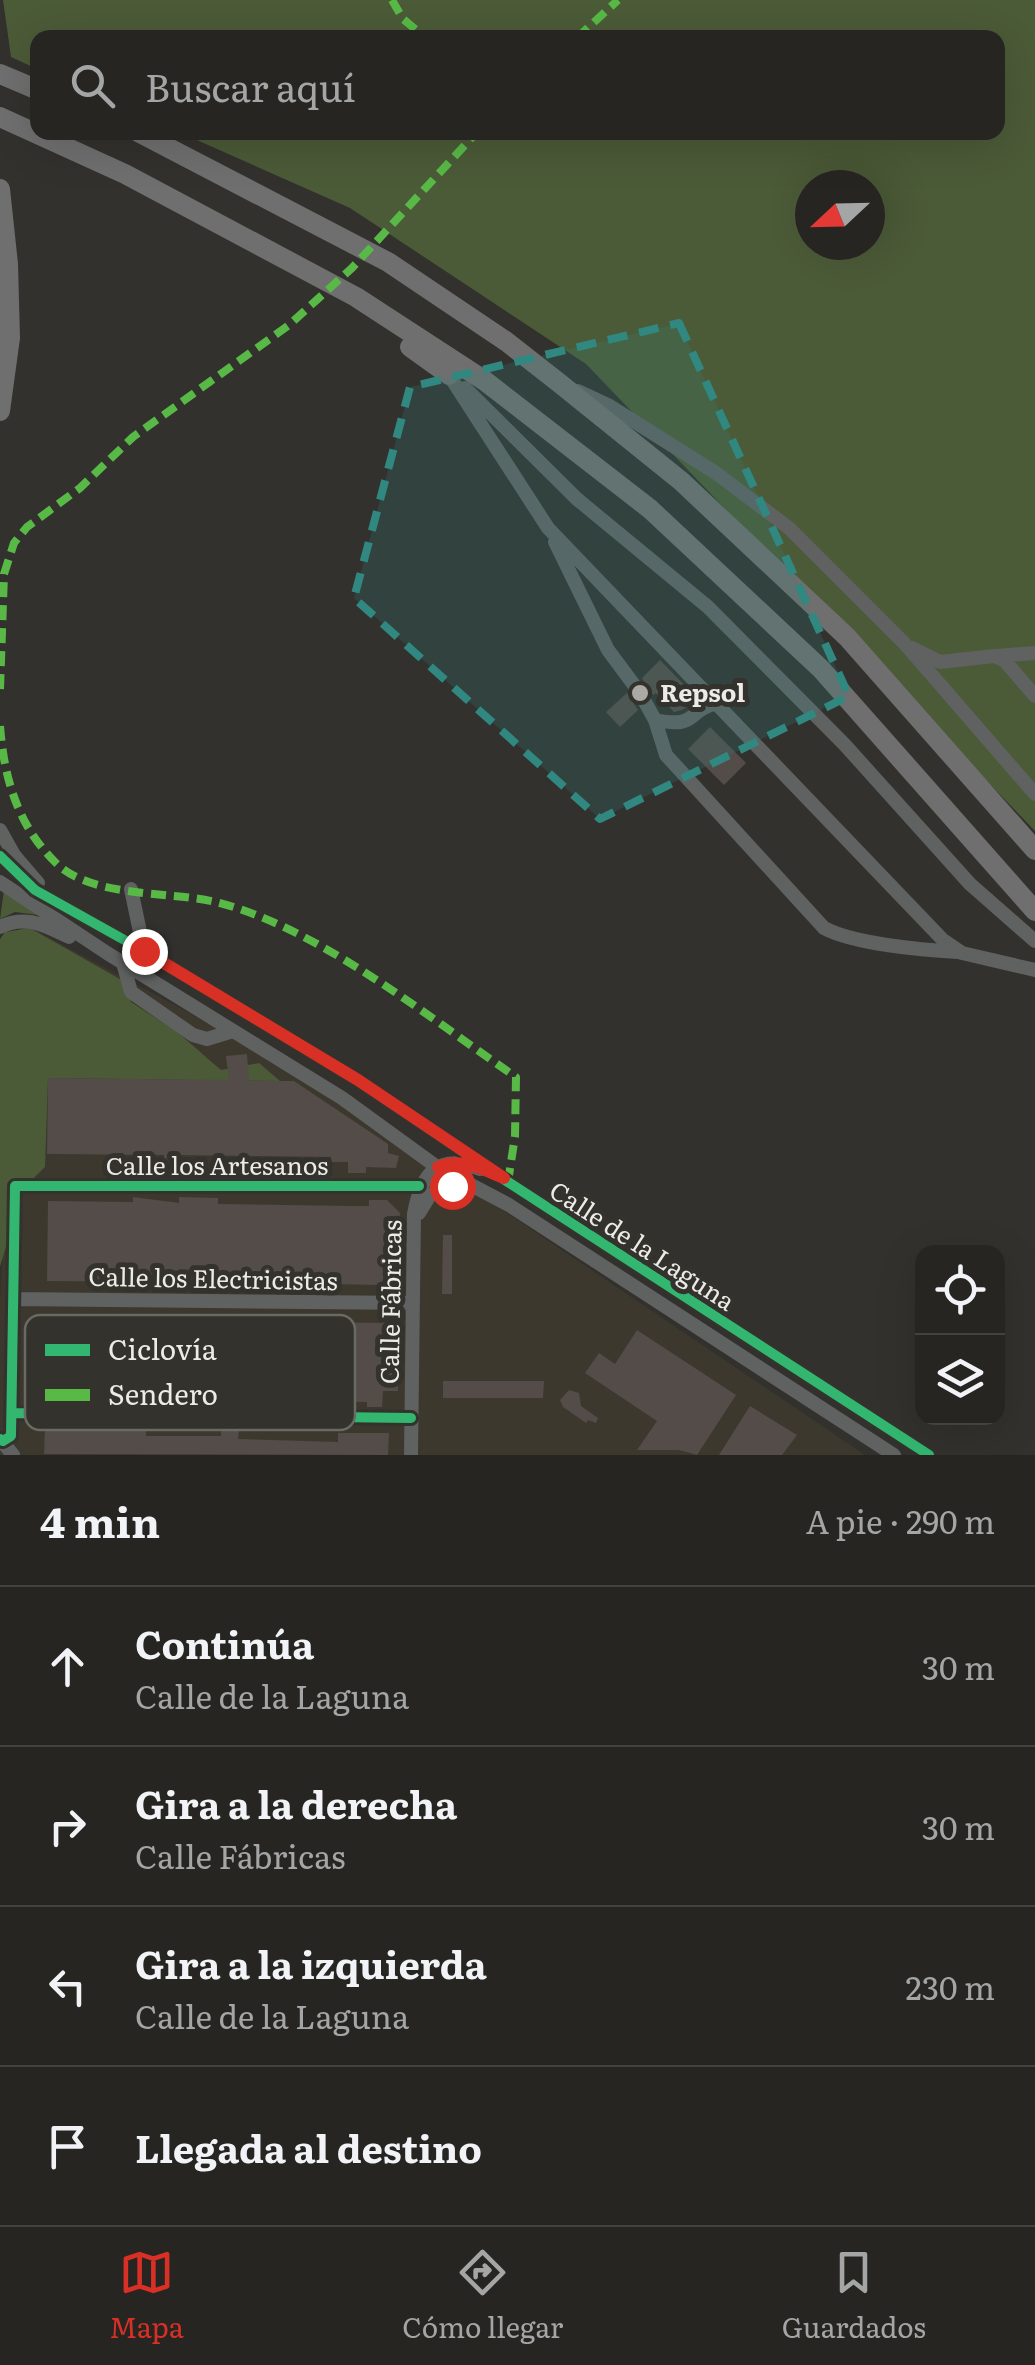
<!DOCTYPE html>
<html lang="es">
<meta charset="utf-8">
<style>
:root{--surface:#262522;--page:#32312f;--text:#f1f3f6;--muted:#a4a5a5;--line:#424240;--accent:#d93025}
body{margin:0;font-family:Literata,serif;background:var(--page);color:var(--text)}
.controls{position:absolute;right:30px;bottom:30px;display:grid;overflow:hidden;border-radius:20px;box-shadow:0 10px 40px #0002}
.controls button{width:90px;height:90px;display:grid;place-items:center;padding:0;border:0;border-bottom:2px solid var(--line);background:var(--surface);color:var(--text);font:50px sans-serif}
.compass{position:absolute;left:795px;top:170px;width:90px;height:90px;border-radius:50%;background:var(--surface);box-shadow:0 10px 40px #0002;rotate:248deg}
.stop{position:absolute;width:30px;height:30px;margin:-22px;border:8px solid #d93025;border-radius:50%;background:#fff}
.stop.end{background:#d93025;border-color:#fff;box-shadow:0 2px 10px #0008}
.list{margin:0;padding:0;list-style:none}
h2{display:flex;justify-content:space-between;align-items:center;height:130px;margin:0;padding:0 40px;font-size:42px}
h2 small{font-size:32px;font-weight:400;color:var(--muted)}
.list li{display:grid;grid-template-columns:65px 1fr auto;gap:30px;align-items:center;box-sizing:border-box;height:160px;padding:0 40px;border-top:2px solid var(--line)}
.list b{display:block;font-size:38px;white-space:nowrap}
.list p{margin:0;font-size:32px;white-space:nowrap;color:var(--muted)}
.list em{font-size:32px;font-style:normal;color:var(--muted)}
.icon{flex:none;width:55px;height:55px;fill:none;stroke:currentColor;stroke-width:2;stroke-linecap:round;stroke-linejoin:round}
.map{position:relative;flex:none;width:1035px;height:1455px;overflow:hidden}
.search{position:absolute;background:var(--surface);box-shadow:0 10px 40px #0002;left:30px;right:30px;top:30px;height:110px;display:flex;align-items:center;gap:25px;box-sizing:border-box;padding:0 35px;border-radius:20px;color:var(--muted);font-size:38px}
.sheet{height:770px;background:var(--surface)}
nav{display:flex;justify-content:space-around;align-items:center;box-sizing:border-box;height:140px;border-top:2px solid var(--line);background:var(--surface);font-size:28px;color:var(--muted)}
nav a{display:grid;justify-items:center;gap:5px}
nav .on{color:var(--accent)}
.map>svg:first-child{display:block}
</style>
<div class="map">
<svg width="1035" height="1455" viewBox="0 0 1035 1455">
<rect width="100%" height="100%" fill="#32312d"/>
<path fill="#3c382e" d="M20,922L296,1070L865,1455H0V1301Z"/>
<path fill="#4b5a37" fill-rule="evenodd" d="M3,0H1035V831L586,364L350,208L181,133L998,132V38H38L37,69L11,57ZM810,185H870V245H810Z
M4,890L38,915L15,912L0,919Z
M30,928L125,982L131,1002L176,1031L221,1070L259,1063L280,1081L48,1078L45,1167C0,1210 19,1213 0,1267V939L5,932Z"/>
<path fill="#534c48" d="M660,660L698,699L682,710L674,712L656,693L653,695L642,678Z
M627,693L638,710L620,727L606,712Z
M710,727L746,763L724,785L688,749Z
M247,1054L249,1081H294L388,1144V1153L399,1156L396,1168L366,1167V1173H348V1162H331V1157L174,1155V1166H164V1155L47,1154L48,1078L229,1080L226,1056Z
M133,1197L179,1203V1197L218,1198V1204L353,1206H369V1200H387L400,1213L398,1279L385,1292L383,1285L201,1282V1288H186V1282L47,1281L48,1201L133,1202Z
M443,1235H452V1294H442Z
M261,1316H276V1321H291L307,1322V1316H322V1322L381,1323L388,1318L399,1329L398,1391H383L382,1407H367V1402L46,1398L47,1318L261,1321Z
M637,1330L736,1395L697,1455L679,1450H637L657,1421L585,1373L599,1353L615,1364Z
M443,1381H544L543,1398H443Z
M569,1390L579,1393L581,1406L598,1418L596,1423L588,1420L586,1423L563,1407L560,1400Z
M750,1406L797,1435L782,1455H719Z
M45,1429L146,1430V1436H221V1431H239L238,1439L338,1442V1433H389L388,1455L44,1454Z"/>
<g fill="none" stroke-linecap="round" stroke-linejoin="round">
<path stroke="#606161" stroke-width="14" d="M449,375L548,528L943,940L962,953L1035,970
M465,388L577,499L708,607L845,745L970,884L1035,941
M578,391L608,405L716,473L789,528L905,644L1035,794
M555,542L608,650L640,693L655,720L666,755L824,928C854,944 922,950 958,952
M912,648L940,662L994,656L1004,660L1035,696
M996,656L1035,653
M655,720C700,729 685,710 718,703
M0,830L14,855L38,883
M0,856L35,890L144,951L358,1080L508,1182L929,1455
M0,882L107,953L342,1098L437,1167L509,1205L894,1455
M131,889L144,951
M0,927C26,914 45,926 69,937
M123,963L131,992L193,1035L207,1039L233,1031
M419,1213L430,1195L464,1183
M13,1299L413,1303
M12,1413L411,1418
M0,1439L13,1455
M3,1441L11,1436L15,1186H419
M411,1455L414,1214C421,1175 437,1152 480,1169"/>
<path stroke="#6e6f6e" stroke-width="20" d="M0,74L38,90
M0,117L125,174L356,297L485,381L650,509L821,669L1035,911
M138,132L388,262L507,342L558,382L681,481L847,637L1035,850
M0,189L8,264L10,338L0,411
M410,347L449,375"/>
<path stroke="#58b947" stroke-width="8" stroke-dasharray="15 8" stroke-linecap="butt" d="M392,0L403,19L426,38
M577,38L618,0
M0,689L4,574L14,543L27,527L80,488L133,437L289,325L352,268L477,132
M0,726C4,777 17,825 56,863C92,898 168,891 216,902C319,928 428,1017 516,1077L515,1136L508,1182"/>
<g stroke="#33322c" stroke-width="16">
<path id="cycleway" d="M0,856L35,890L144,951L358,1080L508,1182L929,1455
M12,1413L411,1418
M0,1439L3,1441L11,1436L15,1186H419"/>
</g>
<use href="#cycleway" stroke="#33b770" stroke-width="10"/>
</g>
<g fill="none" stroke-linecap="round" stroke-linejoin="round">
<path stroke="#d93025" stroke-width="12" d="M144,951L358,1080L504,1178C481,1169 462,1157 438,1167L464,1183L452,1186"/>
</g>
<path fill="#308880" fill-opacity="0.2" stroke="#308880" stroke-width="8" stroke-dasharray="20 12" stroke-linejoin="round" d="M679,323L849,696L600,819L354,598L410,387Z"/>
<circle fill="#abaaa6" stroke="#33322c" stroke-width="4" cx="640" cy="693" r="10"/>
<g text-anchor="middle" stroke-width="10" stroke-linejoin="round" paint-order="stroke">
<g font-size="25" font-weight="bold" fill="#ecebe7" stroke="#33322c" text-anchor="start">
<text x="660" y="702">Repsol</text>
</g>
<g font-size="25" fill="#ecebe7" stroke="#33322c">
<text x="217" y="1175">Calle los Artesanos</text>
<text transform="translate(642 1246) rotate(33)" y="9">Calle de la Laguna</text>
<text transform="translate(213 1279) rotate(1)" y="9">Calle los Electricistas</text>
<text transform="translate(391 1302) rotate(-89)" y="9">Calle Fábricas</text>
</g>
</g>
<rect x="25" y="1315" width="330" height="115" rx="15" fill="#33322c" stroke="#6a6a64" stroke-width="2.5"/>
<rect x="45" y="1344" width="45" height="12" fill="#33b770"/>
<rect x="45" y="1389" width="45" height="12" fill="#58b947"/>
<g font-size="28" fill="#ecebe7">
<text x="108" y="1360">Ciclovía</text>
<text x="108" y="1405">Sendero</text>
</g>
</svg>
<div class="controls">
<button><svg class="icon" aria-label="locate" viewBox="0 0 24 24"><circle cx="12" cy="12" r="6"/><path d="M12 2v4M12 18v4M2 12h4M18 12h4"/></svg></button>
<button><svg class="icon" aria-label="layers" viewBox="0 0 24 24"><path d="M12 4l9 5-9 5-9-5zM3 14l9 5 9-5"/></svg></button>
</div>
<svg class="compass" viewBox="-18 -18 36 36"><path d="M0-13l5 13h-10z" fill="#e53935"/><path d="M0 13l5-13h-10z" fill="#a4a5a5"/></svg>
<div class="stop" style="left:452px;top:1186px"></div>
<div class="stop end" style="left:144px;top:951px"></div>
<div class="search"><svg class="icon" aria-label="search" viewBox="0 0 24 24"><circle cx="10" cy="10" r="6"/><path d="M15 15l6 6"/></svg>Buscar aquí</div>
</div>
<section class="sheet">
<h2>4 min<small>A pie · 290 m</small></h2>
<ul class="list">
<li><svg class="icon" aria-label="ahead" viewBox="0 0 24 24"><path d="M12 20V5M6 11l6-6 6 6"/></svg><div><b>Continúa</b><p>Calle de la Laguna</p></div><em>30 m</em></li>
<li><svg class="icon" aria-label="right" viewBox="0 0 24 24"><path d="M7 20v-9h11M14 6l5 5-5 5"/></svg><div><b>Gira a la derecha</b><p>Calle Fábricas</p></div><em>30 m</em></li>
<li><svg class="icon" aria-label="left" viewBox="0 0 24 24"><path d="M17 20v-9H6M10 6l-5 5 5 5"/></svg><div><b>Gira a la izquierda</b><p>Calle de la Laguna</p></div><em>230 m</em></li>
<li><svg class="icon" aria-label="arrive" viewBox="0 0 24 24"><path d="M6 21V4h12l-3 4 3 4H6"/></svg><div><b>Llegada al destino</b></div></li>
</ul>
</section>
<nav>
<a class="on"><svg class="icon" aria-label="map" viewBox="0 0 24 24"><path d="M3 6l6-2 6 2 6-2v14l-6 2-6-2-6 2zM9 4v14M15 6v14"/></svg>Mapa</a>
<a><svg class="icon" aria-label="directions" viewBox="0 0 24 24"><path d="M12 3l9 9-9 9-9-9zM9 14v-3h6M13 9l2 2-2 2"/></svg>Cómo llegar</a>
<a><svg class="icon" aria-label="saved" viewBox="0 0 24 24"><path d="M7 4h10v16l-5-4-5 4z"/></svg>Guardados</a>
</nav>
